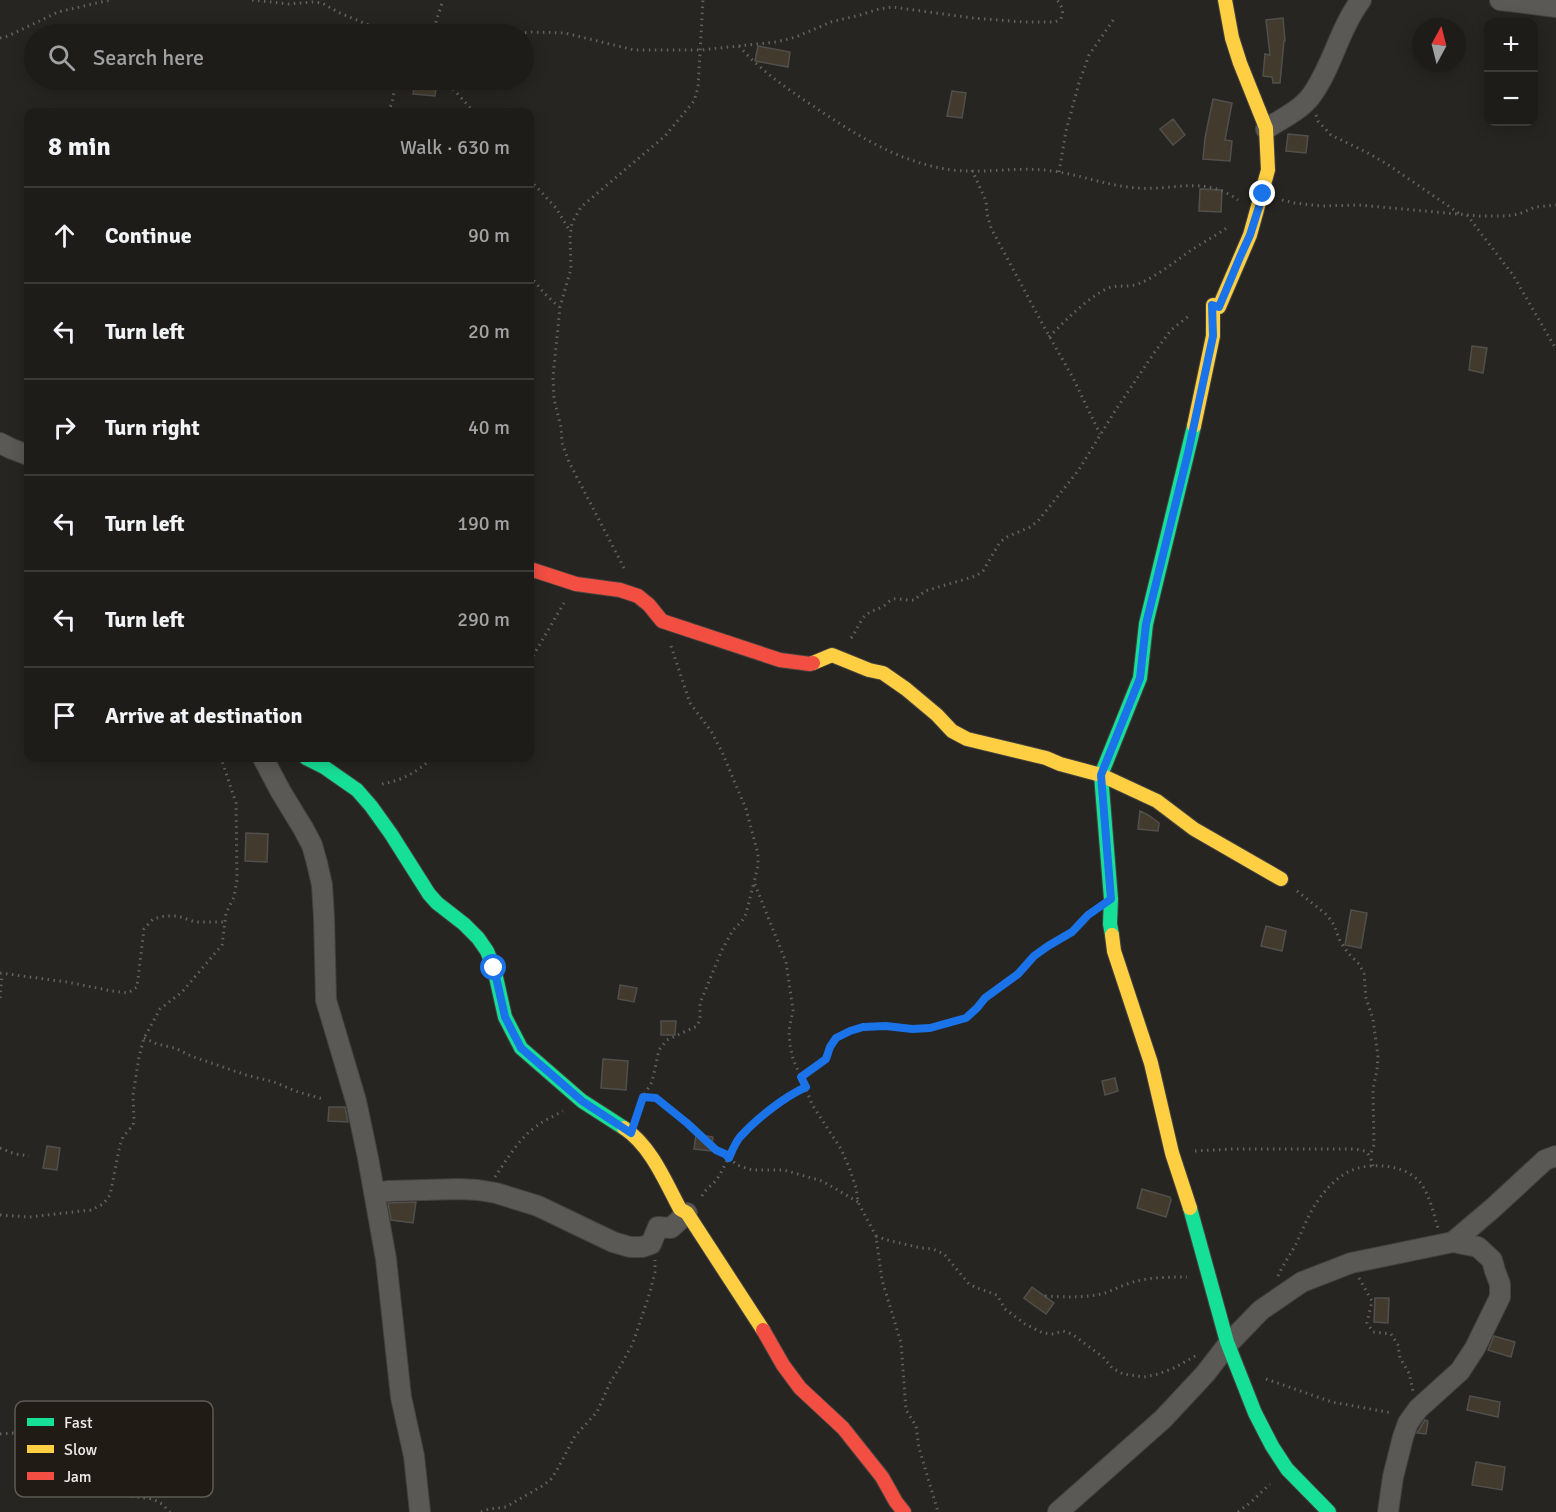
<!DOCTYPE html>
<meta charset="utf-8">
<style>
:root{--surface:#1d1c19;--page:#252522;--text:#f1f3f6;--muted:#a0a1a2;--line:#3b3a38}
body{margin:0;font-family:Signika,sans-serif;background:var(--page);color:var(--text)}
.controls{position:absolute;right:18px;top:18px;display:grid;overflow:hidden;border-radius:12px;box-shadow:0 3px 15px #0003}
.controls button{width:54px;height:54px;display:grid;place-items:center;padding:0;border:0;border-bottom:2px solid var(--line);background:var(--surface);color:var(--text);font:30px sans-serif}
.compass{position:absolute;left:1412px;top:18px;width:54px;height:54px;border-radius:50%;background:var(--surface);box-shadow:0 3px 15px #0003;rotate:7deg}
.stop{position:absolute;width:18px;height:18px;margin:-14px;border:4px solid #1a73e8;border-radius:50%;background:#fff}
.stop.end{background:#1a73e8;border-color:#fff;box-shadow:0 2px 6px #0008}
.list{margin:0;padding:0;list-style:none}
h2{display:flex;justify-content:space-between;align-items:center;height:78px;margin:0;padding:0 24px;font-size:26px}
h2 small{font-size:20px;font-weight:400;color:var(--muted)}
.list li{display:grid;grid-template-columns:39px 1fr auto;gap:18px;align-items:center;box-sizing:border-box;height:96px;padding:0 24px;border-top:2px solid var(--line)}
.list b{display:block;font-size:22px;white-space:nowrap}
.list em{font-size:20px;font-style:normal;color:var(--muted)}
.icon{flex:none;width:33px;height:33px;fill:none;stroke:currentColor;stroke-width:2;stroke-linecap:round;stroke-linejoin:round}
.map{position:relative;flex:none;width:1556px;height:1512px;overflow:hidden}
.search{position:absolute;background:var(--surface);box-shadow:0 3px 15px #0003;left:24px;top:24px;width:510px;height:66px;display:flex;align-items:center;gap:15px;box-sizing:border-box;padding:0 21px;border-radius:33px;color:var(--muted);font-size:22px}
.panel{position:absolute;background:var(--surface);box-shadow:0 3px 15px #0003;left:24px;top:108px;width:510px;height:654px;border-radius:12px}
.map>svg:first-child{display:block}
</style>
<div class="map">
<svg width="1556" height="1512" viewBox="0 0 1556 1512">
<rect width="100%" height="100%" fill="#272521"/>
<path fill="#423b2d" stroke="#514f4c" stroke-width="1.5" d="M1283,18L1285,41H1284L1280,83H1273L1272,77L1263,76L1265,54L1270,55L1266,20Z
M758,46L790,52L788,67L755,61Z
M415,80L437,81L435,96L413,94Z
M952,91L966,93L962,118L947,116Z
M1213,99L1232,103L1225,140L1232,141L1230,161L1203,159L1205,138Z
M1173,119L1185,135L1173,145L1160,129Z
M1288,134L1308,136L1306,153L1286,151Z
M1200,189L1222,190L1221,212L1199,211Z
M1472,346L1487,348L1483,373L1469,370Z
M1140,811L1148,815L1159,823L1158,831L1138,829Z
M246,833L268,834L267,862L245,861Z
M1351,910L1367,913L1361,948L1345,945Z
M1266,926L1286,931L1282,951L1261,946Z
M620,985L637,988L634,1002L618,999Z
M661,1021H676L675,1035H661Z
M603,1059L628,1061L626,1090L601,1088Z
M1115,1078L1118,1091L1105,1095L1102,1081Z
M329,1107H345L348,1122L328,1121Z
M696,1134L713,1137L711,1151L694,1149Z
M47,1146L60,1148L57,1170L43,1168Z
M1142,1189L1170,1197L1171,1200L1166,1217L1137,1208Z
M416,1202L413,1223L391,1220L388,1203Z
M1032,1287L1054,1303L1046,1314L1024,1298Z
M1375,1298H1389L1388,1323L1374,1322Z
M1494,1336L1515,1342L1511,1357L1488,1350Z
M1470,1396L1500,1402L1498,1417L1467,1410Z
M1425,1420L1428,1421L1426,1434L1417,1433Z
M1476,1462L1505,1467L1502,1490L1472,1485Z"/>
<g fill="none" stroke-linecap="round" stroke-linejoin="round">
<g stroke="#44423f" stroke-width="22">
<path id="street" d="M1500,0L1556,7
M1266,129C1281,119 1301,110 1311,96C1332,68 1339,29 1361,0
M0,443L12,449L28,455
M263,758L281,792L303,828L312,845L317,863L322,885L324,917L326,1000L356,1101L368,1158L386,1259L401,1397L414,1456L420,1512
M374,1193L389,1191L459,1189L478,1190L496,1193L538,1206L613,1242L630,1247H642L651,1244L658,1227L671,1228L687,1213
M1058,1512L1163,1419L1205,1374L1229,1343L1261,1310L1302,1282L1351,1263L1453,1242L1493,1208L1545,1160L1556,1156
M1388,1512L1393,1477L1403,1437L1408,1423L1418,1409L1460,1371L1475,1348L1500,1297V1284L1495,1271L1492,1260L1478,1247L1453,1242"/>
</g>
<g stroke="#44423f" stroke-width="16">
<path id="fast" d="M306,758L324,767L357,790L371,806L391,834L429,894L437,903L464,924L478,938L487,951L494,968L505,1017L521,1048L582,1101L624,1128
M1112,935L1110,924L1111,899L1101,775L1140,678L1146,624L1194,426
M1190,1208L1227,1342L1255,1413L1272,1446L1287,1469L1329,1512"/>
</g>
<g stroke="#44423f" stroke-width="16">
<path id="slow" d="M1194,426L1213,336V305L1219,307L1250,235L1268,170L1266,128L1240,63L1232,38L1225,0
M813,663L832,655L869,670L883,673L906,689L937,715L952,731L967,739L1046,758L1060,764L1101,775L1157,801L1194,829L1281,879
M1112,935L1114,951L1151,1063L1172,1153L1190,1208
M624,1128C651,1146 665,1181 680,1209L687,1213L763,1330"/>
</g>
<g stroke="#44423f" stroke-width="16">
<path id="jam" d="M530,569L576,584L620,590L638,596L649,605L662,621L780,660L810,664L813,663
M763,1330L783,1365L800,1388L843,1428L882,1477L896,1502L904,1512"/>
</g>
<path stroke="#636260" stroke-width="3" stroke-dasharray="1.5 4.5" stroke-linecap="butt" d="M252,0L289,4L312,2L322,3L340,13L390,34
M432,34L443,0
M513,34L532,32L565,33L634,50H701L776,42L796,37L831,22L860,15L879,9L892,7L973,18L1023,22H1055L1060,20C1065,13 1062,6 1057,0
M0,38L8,36L58,12L110,0
M739,46C762,72 785,87 813,106C856,135 900,163 952,170C985,174 1019,166 1052,171C1081,175 1108,186 1137,188C1175,191 1203,175 1238,200
M445,80L474,112
M388,112L392,103L396,80
M1316,115L1318,121L1331,135L1366,152L1387,164L1460,214
M972,170L986,201L987,214L991,228L1043,325L1073,378L1100,434
M1059,172L1066,131L1079,83L1089,55L1114,19
M530,180L556,208L570,231
M1282,200L1295,203L1321,206L1359,205L1479,216H1506L1519,214L1535,207L1556,205
M1467,215L1513,275L1556,349
M530,276L544,293L559,307
M1049,337C1067,319 1084,301 1106,289C1116,284 1127,288 1138,284C1158,276 1175,261 1193,249C1205,241 1217,235 1228,227
M624,568L569,462L562,443L561,427L554,399L553,377L560,307L571,269L570,237L572,223L581,207L665,136L694,101L698,88L703,0
M851,638C856,632 857,627 861,621C866,612 874,611 882,607C886,605 889,600 894,599C900,598 908,601 914,600L925,591L976,576L983,571L1000,542L1007,537L1030,527L1038,521L1078,471L1115,411L1154,353L1171,330L1190,315
M671,646L690,703L711,731L722,752L746,809L758,854V866L754,882L786,962L793,1010L789,1030L790,1045L793,1059L813,1106L841,1149L849,1167L856,1188L858,1202L876,1236L882,1280L901,1343L906,1410L916,1426L919,1448L938,1512
M530,661L564,603
M382,784C404,780 416,772 433,758
M1297,891L1327,915L1334,925L1340,941L1348,953L1359,964L1364,974L1366,998L1373,1019L1378,1057L1377,1070L1373,1089L1374,1145L1370,1156
M0,973L67,982L112,991L128,993L137,987L144,929L153,919L165,916H178L195,922H225
M0,998L2,974
M144,1038L157,1044L175,1048L191,1056L246,1075L274,1082L298,1092L323,1099
M801,1077L826,1059L830,1047L836,1038L851,1031L863,1027L886,1026L912,1029L930,1028L966,1018L977,1008L985,998L1018,974L1034,955L1048,946L1072,932L1088,915
M643,1097L656,1098L687,1123L716,1150L725,1154L737,1165L752,1170H784L822,1181L858,1202
M638,1111L643,1097L652,1082L659,1050L667,1040L697,1026L700,1020V1003L722,950L733,930L742,921L746,914L754,882
M0,1148L15,1154L29,1156
M1195,1151L1233,1149H1351C1366,1150 1369,1151 1373,1166
M495,1177C507,1159 520,1137 538,1125C545,1120 554,1116 563,1111
M702,1196C705,1189 713,1185 717,1179C726,1166 730,1150 739,1138C753,1121 786,1096 806,1087
M0,1215L29,1217L91,1210L103,1204L110,1195L120,1145L123,1137L133,1125L134,1120L133,1095L139,1057L144,1038L160,1009L182,992L222,945L226,913L234,897L237,880L236,803L221,758
M876,1236L887,1240L921,1248L933,1249L944,1254L969,1284L977,1288L997,1295L1005,1309L1025,1324L1043,1333L1052,1334L1063,1331L1072,1334L1103,1357L1112,1368L1123,1374L1144,1377L1158,1374L1174,1368L1197,1355
M1278,1276C1283,1265 1290,1255 1296,1244C1304,1227 1310,1210 1322,1195C1329,1186 1339,1176 1350,1171C1370,1162 1403,1164 1419,1181C1430,1195 1433,1212 1438,1228
M1359,1278L1372,1301L1367,1323L1373,1332L1391,1334L1398,1345L1400,1358L1409,1373L1413,1391
M1045,1296C1064,1297 1082,1298 1101,1294C1110,1292 1118,1287 1127,1284C1147,1277 1166,1277 1187,1277
M1266,1379L1332,1402L1392,1413
M0,1434L12,1433L28,1436L43,1447L56,1460L80,1472L112,1492L129,1496L153,1499L162,1504L170,1512
M481,1512L489,1509L506,1507L544,1485L551,1479L557,1470L575,1436L597,1412L610,1383L621,1365L633,1343L650,1292L655,1272V1260
M1238,1512L1250,1503L1270,1484"/>
<use href="#street" stroke="#5b5956" stroke-width="20"/>
<use href="#fast" stroke="#16e098" stroke-width="14"/>
<use href="#slow" stroke="#ffcf43" stroke-width="14"/>
<use href="#jam" stroke="#f24e42" stroke-width="14"/>
</g>
<g fill="none" stroke-linecap="round" stroke-linejoin="round">
<path stroke="#1a73e8" stroke-width="8" d="M494,968L505,1017L521,1048L582,1101L631,1133L643,1097L656,1098L687,1123L716,1150L725,1154L729,1158C732,1151 735,1143 740,1137C756,1119 784,1097 806,1087L801,1077L826,1059L830,1047L836,1038L850,1031L863,1027L886,1026L912,1029L930,1028L966,1018L977,1008L985,998L1018,974L1034,956L1048,946L1072,932L1088,915L1111,899L1101,775L1140,678L1146,624L1188,453L1213,336L1212,305L1219,307L1240,257L1250,235L1263,194"/>
</g>
<rect x="15" y="1401" width="198" height="96" rx="9" fill="#201c15" stroke="#5e5a54" stroke-width="1.5"/>
<rect x="27" y="1418" width="27" height="8" fill="#16e098"/>
<rect x="27" y="1445" width="27" height="8" fill="#ffcf43"/>
<rect x="27" y="1472" width="27" height="8" fill="#f24e42"/>
<g font-size="16" fill="#eeebe6">
<text x="64" y="1428">Fast</text>
<text x="64" y="1455">Slow</text>
<text x="64" y="1482">Jam</text>
</g>
</svg>
<div class="controls">
<button>+</button>
<button>−</button>
</div>
<svg class="compass" viewBox="-18 -18 36 36"><path d="M0-13l5 13h-10z" fill="#e53935"/><path d="M0 13l5-13h-10z" fill="#a0a1a2"/></svg>
<div class="stop" style="left:494px;top:968px"></div>
<div class="stop end" style="left:1263px;top:194px"></div>
<div class="search"><svg class="icon" aria-label="search" viewBox="0 0 24 24"><circle cx="10" cy="10" r="6"/><path d="M15 15l6 6"/></svg>Search here</div>
<section class="panel">
<h2>8 min<small>Walk · 630 m</small></h2>
<ul class="list">
<li><svg class="icon" aria-label="ahead" viewBox="0 0 24 24"><path d="M12 20V5M6 11l6-6 6 6"/></svg><div><b>Continue</b></div><em>90 m</em></li>
<li><svg class="icon" aria-label="left" viewBox="0 0 24 24"><path d="M17 20v-9H6M10 6l-5 5 5 5"/></svg><div><b>Turn left</b></div><em>20 m</em></li>
<li><svg class="icon" aria-label="right" viewBox="0 0 24 24"><path d="M7 20v-9h11M14 6l5 5-5 5"/></svg><div><b>Turn right</b></div><em>40 m</em></li>
<li><svg class="icon" aria-label="left" viewBox="0 0 24 24"><path d="M17 20v-9H6M10 6l-5 5 5 5"/></svg><div><b>Turn left</b></div><em>190 m</em></li>
<li><svg class="icon" aria-label="left" viewBox="0 0 24 24"><path d="M17 20v-9H6M10 6l-5 5 5 5"/></svg><div><b>Turn left</b></div><em>290 m</em></li>
<li><svg class="icon" aria-label="arrive" viewBox="0 0 24 24"><path d="M6 21V4h12l-3 4 3 4H6"/></svg><div><b>Arrive at destination</b></div></li>
</ul>
</section>
</div>
